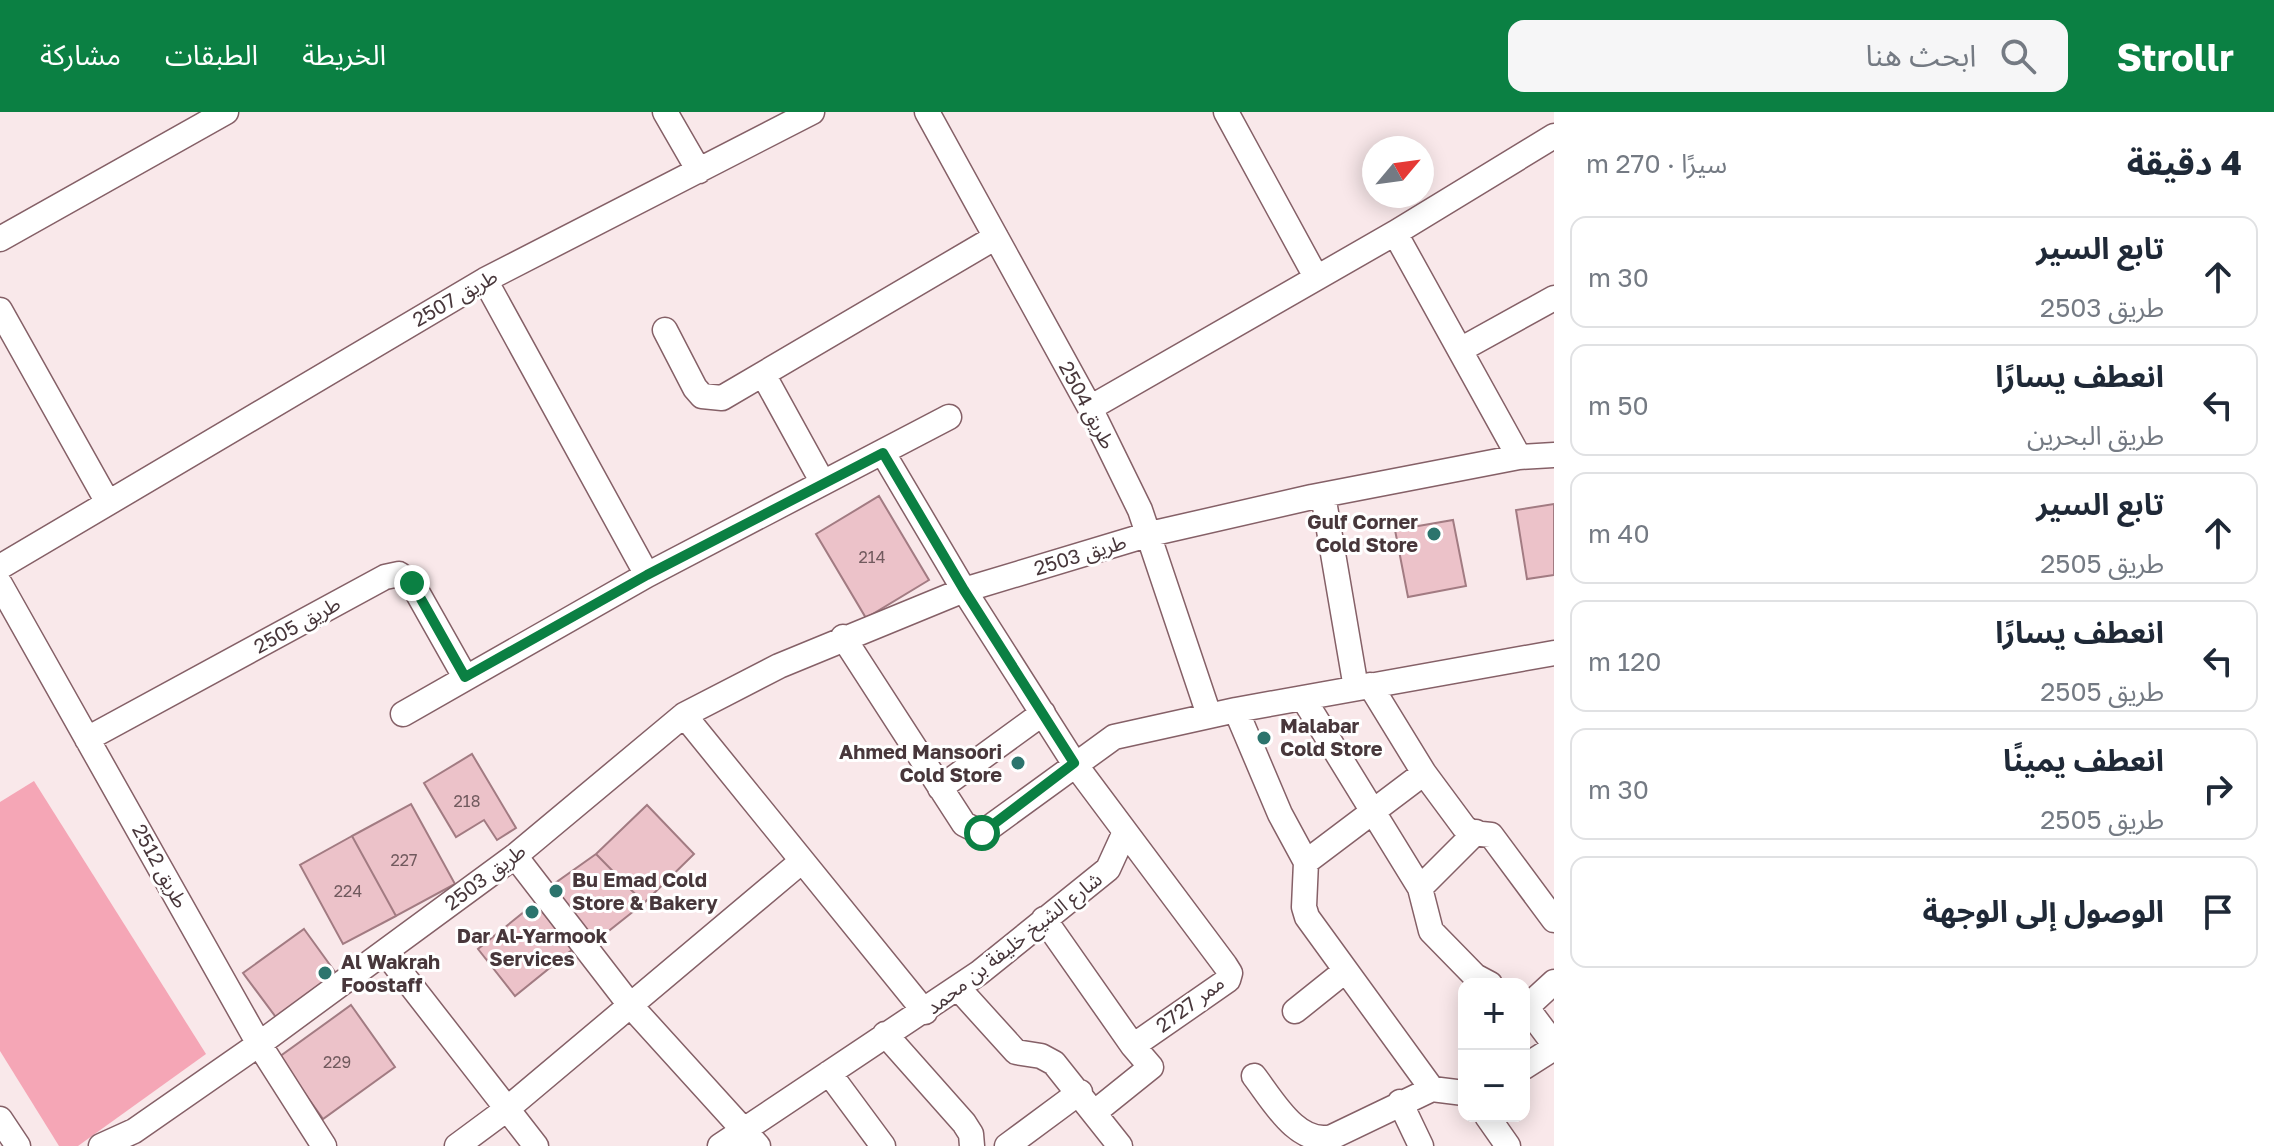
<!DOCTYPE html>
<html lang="ar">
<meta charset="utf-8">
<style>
:root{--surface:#fff;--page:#f6f6f7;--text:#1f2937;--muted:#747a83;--line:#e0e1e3;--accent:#0b8043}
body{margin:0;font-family:"Golos Text","Noto Sans Arabic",sans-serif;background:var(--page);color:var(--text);direction:rtl}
.controls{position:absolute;right:24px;bottom:24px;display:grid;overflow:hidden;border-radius:16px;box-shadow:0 4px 20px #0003}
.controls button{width:72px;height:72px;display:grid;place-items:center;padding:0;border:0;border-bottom:2px solid var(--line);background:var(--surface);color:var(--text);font:40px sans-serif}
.compass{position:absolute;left:1362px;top:24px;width:72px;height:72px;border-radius:50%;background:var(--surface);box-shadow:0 4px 20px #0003;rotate:61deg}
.stop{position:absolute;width:24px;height:24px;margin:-18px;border:6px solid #0b8043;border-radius:50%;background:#fff}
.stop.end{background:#0b8043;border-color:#fff;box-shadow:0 2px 8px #0008}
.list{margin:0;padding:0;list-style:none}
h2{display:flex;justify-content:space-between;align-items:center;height:104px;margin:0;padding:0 32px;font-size:34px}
h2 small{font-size:26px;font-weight:400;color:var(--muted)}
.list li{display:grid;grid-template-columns:52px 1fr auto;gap:24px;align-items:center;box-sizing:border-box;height:112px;margin:0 16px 16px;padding:0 16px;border:2px solid var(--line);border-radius:16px}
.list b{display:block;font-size:30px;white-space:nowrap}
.list p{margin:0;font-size:26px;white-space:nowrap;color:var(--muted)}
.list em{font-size:26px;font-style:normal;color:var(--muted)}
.icon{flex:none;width:44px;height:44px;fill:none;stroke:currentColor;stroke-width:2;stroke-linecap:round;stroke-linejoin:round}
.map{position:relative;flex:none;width:1554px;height:1034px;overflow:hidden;direction:ltr}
header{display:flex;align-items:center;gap:48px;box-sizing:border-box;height:112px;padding:0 40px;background:var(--accent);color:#fff}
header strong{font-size:38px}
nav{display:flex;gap:44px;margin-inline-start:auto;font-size:28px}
.search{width:560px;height:72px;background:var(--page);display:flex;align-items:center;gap:20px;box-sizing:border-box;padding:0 28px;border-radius:16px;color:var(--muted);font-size:30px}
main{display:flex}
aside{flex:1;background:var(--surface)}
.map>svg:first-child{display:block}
</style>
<header>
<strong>Strollr</strong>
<div class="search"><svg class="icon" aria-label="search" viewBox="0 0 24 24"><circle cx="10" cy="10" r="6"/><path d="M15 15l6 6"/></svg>ابحث هنا</div>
<nav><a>الخريطة</a><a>الطبقات</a><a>مشاركة</a></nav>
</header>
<main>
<aside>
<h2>4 دقيقة<small>سيرًا · 270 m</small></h2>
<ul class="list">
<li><svg class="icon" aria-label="ahead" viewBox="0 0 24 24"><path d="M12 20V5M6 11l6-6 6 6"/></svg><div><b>تابع السير</b><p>طريق 2503</p></div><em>30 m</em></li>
<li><svg class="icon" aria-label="left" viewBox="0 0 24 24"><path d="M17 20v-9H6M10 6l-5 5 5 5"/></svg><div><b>انعطف يسارًا</b><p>طريق البحرين</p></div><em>50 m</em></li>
<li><svg class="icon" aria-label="ahead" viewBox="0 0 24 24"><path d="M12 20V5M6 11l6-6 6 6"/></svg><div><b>تابع السير</b><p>طريق 2505</p></div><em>40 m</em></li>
<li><svg class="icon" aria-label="left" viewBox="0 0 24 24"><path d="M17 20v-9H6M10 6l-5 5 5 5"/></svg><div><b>انعطف يسارًا</b><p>طريق 2505</p></div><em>120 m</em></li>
<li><svg class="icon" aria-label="right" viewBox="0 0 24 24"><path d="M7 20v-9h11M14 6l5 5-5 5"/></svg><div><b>انعطف يمينًا</b><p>طريق 2505</p></div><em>30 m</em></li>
<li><svg class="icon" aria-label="arrive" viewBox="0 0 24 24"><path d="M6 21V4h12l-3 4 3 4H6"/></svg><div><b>الوصول إلى الوجهة</b></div></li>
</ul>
</aside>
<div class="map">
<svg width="1554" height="1034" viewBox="0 0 1554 1034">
<rect width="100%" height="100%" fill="#f9e8ea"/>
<path fill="#f5a6b6" d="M34,669L206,942L78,1034H59L0,939V690Z"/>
<path fill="#ecc2c9" stroke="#a27b82" stroke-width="2" d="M879,384L929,468L866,506L816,422Z
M1554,392V463L1527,467L1516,398Z
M1453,408L1466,474L1408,485L1395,418Z
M472,642L516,716L497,728L484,708L456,725L424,671Z
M411,692L455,772L396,804L352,724Z
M647,693L694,742L644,791L596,742Z
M352,724L396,804L343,832L300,753Z
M596,742L644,791L596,829L551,774Z
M535,791L573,837L515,884L478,837Z
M304,817L338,864L278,908L243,861Z
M351,893L395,955L323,1007L279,945Z"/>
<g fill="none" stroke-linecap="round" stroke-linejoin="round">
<g stroke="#856067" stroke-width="27">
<path id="minor" d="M665,0L699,59
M927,0L1090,296L1140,398L1209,603
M1226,0L1316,165
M1395,121L1519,345
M0,127L226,0
M485,168L647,463
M0,198L107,389
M665,218L695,276L702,284L722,286L996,125
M1460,238L1554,186
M763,262L823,371
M1090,296L1395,121L1554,24
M883,341L964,478L1074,651L1225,853L1230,861L1228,868L1133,934L1044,807
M1323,383L1356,576
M0,455L485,168L812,0
M0,472L259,932L324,1034
M843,525L964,712L982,721L1114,625L1236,598L1554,541
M1370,573L1424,661L1464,715L1472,721L1491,723L1554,808
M1303,586L1420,776L1431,819L1475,864L1490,872
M1236,598L1280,702L1306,750
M403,602L647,463L949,305
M684,603L925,900
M87,627L385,465L399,462L412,471L465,565
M940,676L1043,601
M515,744L630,893L758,1034
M1306,750L1304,795L1307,805L1432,977
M1306,750L1424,661
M1420,776L1476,720
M385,840L536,1034
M959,877L1016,940L1041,944L1054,951L1120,1034
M1524,892L1554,932
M1528,894L1554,870
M1295,899L1345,859
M885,922L964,1011L971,1022L972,1034
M1524,955L1554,936
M829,961L883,1034
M1254,964C1272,987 1297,1034 1332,1025L1432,977L1464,981
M1400,990L1421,1034
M1095,1000L1151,955L1133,934
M1487,1004L1508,1034
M0,1007L18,1034
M101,1034L134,1019L259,932L515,744L684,603L779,554L964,478L1150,422L1312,385L1519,345L1554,343
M457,1034L507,997L802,749
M720,1034L979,861L1108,757L1124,722
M1007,1034L1080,980"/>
</g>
<use href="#minor" stroke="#fff" stroke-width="24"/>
</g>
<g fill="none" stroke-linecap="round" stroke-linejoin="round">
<path stroke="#0b8043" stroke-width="10" d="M412,471L465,565L647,463L883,341L964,478L1074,651L982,721"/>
</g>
<g fill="#2c746d" stroke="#fff" stroke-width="3">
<circle cx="1434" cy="422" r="8"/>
<circle cx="1264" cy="626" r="8"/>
<circle cx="1018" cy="651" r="8"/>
<circle cx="556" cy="779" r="8"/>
<circle cx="532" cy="800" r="8"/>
<circle cx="325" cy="861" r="8"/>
</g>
<g text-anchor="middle" stroke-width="6" stroke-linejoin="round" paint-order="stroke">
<g font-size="16" fill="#715a5e">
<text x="872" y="451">214</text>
<text x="467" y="695">218</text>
<text x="404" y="754">227</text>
<text x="348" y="785">224</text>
<text x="337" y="956">229</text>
</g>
<g font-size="20" fill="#48373b" stroke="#fff">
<text transform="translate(455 186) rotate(-30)" y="7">طريق 2507</text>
<text transform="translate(1087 293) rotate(62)" y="7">طريق 2504</text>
<text transform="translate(1080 443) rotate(-17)" y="7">طريق 2503</text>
<text transform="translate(297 513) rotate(-29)" y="7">طريق 2505</text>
<text transform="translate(160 754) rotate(61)" y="7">طريق 2512</text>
<text transform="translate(485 765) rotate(-37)" y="7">طريق 2503</text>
<text transform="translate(1014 831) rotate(-38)" y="7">شارع الشيخ خليفة بن محمد</text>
<text transform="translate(1190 892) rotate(-37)" y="7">ممر 2727</text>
</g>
<g font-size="20" font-weight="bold" fill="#48373b" stroke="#fff" text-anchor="start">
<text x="1418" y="417" text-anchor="end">Gulf Corner<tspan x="1418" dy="23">Cold Store</tspan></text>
<text x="1280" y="621">Malabar<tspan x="1280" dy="23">Cold Store</tspan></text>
<text x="1002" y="647" text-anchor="end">Ahmed Mansoori<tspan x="1002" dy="23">Cold Store</tspan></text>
<text x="572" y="775">Bu Emad Cold<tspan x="572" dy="23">Store &amp; Bakery</tspan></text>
<text x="532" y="831" text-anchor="middle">Dar Al-Yarmook<tspan x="532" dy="23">Services</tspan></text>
<text x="341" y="857">Al Wakrah<tspan x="341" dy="23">Foostaff</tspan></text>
</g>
</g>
</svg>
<div class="controls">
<button>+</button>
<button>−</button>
</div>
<svg class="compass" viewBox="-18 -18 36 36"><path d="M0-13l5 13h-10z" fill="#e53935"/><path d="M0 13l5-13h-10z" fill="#747a83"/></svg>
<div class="stop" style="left:982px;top:721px"></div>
<div class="stop end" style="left:412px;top:471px"></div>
</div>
</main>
